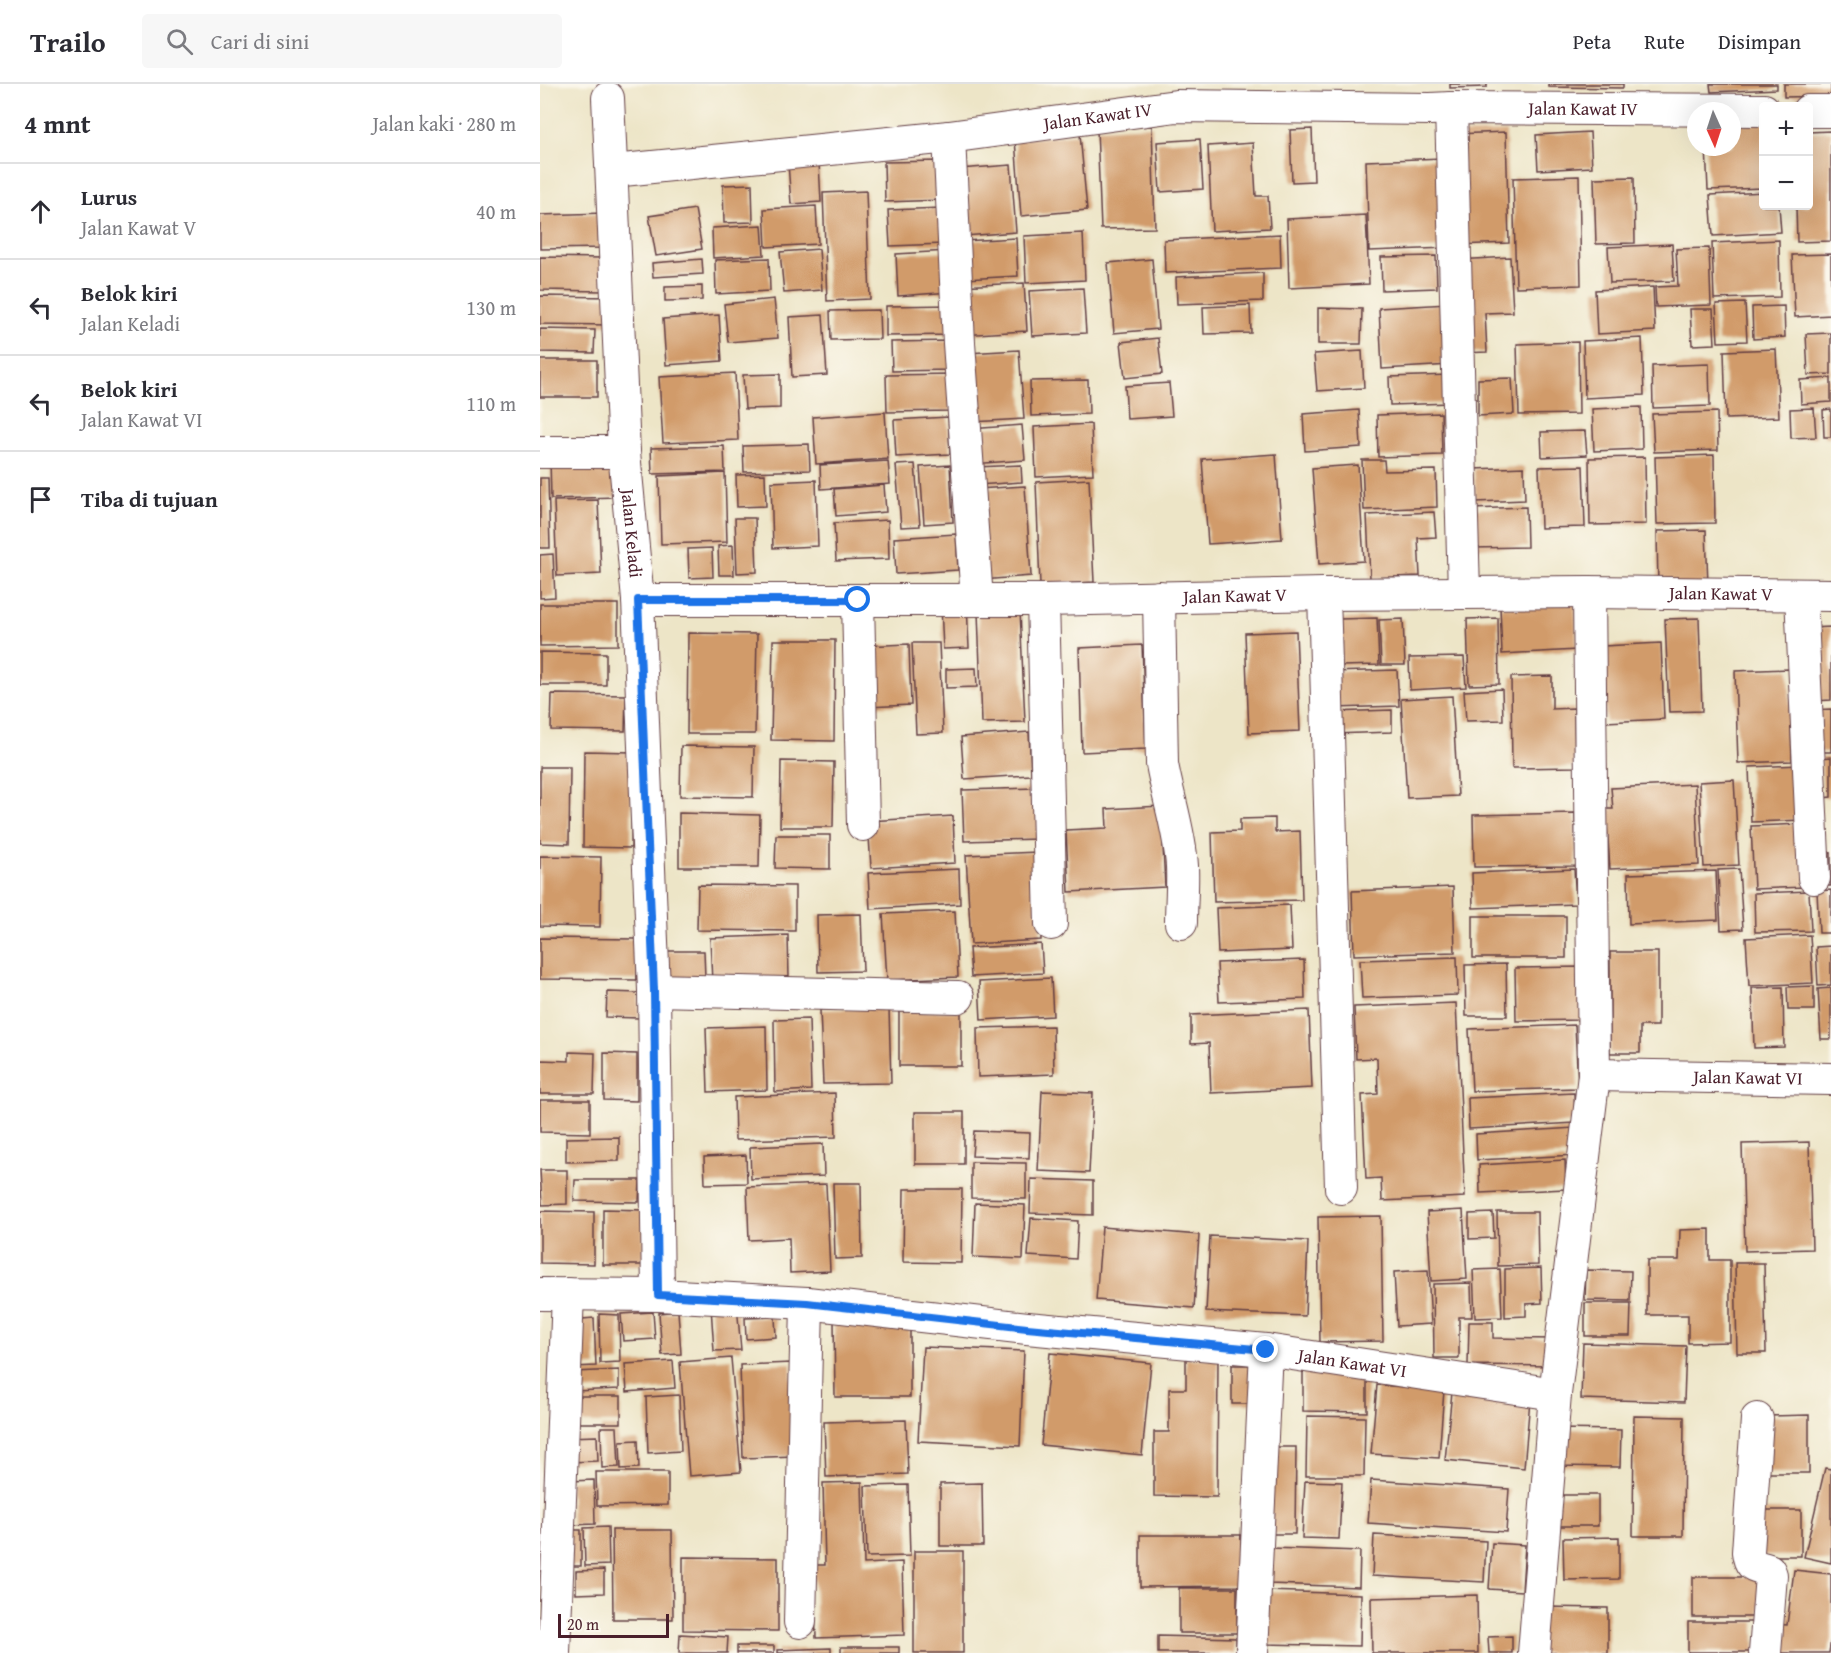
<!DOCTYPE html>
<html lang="id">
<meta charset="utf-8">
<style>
:root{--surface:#fff;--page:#f7f7f7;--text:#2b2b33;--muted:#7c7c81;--line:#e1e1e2}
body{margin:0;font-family:"Gentium Book Plus",serif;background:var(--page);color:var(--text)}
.controls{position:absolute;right:18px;top:18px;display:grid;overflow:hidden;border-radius:6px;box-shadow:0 6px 24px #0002}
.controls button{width:54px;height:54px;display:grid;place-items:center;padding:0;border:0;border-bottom:2px solid var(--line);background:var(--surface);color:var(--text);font:30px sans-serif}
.compass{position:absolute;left:1147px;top:18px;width:54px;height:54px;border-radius:50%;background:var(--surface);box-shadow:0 6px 24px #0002;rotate:177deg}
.scale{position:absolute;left:18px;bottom:15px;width:111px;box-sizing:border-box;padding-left:6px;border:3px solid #4a1f2b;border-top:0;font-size:16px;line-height:21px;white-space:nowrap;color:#4a1f2b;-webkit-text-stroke:4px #fbf7ec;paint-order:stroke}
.stop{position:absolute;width:18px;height:18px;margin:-14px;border:4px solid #1a73e8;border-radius:50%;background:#fff}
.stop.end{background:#1a73e8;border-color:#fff;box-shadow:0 2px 6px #0008}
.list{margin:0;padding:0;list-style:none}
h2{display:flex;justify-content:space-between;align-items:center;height:78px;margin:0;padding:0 24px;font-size:26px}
h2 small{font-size:20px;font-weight:400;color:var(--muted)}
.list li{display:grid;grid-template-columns:39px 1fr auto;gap:18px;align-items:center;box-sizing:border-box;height:96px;padding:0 24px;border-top:2px solid var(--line)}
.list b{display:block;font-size:22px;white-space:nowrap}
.list p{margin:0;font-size:20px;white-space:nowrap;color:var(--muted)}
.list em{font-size:20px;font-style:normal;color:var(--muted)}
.icon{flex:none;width:33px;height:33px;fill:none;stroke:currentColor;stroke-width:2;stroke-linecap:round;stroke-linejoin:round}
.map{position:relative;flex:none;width:1291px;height:1569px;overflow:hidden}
header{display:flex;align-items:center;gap:36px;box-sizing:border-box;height:84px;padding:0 30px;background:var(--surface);border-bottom:2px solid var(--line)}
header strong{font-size:28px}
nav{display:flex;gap:33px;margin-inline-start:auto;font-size:21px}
.search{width:420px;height:54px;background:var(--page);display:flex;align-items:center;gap:15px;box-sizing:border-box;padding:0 21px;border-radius:6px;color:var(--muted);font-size:22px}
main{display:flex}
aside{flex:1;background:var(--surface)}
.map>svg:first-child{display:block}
</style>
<header>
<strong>Trailo</strong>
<div class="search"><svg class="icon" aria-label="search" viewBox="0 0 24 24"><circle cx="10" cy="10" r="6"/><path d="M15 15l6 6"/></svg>Cari di sini</div>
<nav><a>Peta</a><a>Rute</a><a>Disimpan</a></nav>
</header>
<main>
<aside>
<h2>4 mnt<small>Jalan kaki · 280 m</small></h2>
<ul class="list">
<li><svg class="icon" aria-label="ahead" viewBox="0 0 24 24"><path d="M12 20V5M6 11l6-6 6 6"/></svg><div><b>Lurus</b><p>Jalan Kawat V</p></div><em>40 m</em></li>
<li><svg class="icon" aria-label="left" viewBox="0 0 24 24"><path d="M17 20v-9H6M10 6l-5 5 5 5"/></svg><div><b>Belok kiri</b><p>Jalan Keladi</p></div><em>130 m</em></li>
<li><svg class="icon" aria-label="left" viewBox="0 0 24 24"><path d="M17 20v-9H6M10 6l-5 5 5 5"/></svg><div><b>Belok kiri</b><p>Jalan Kawat VI</p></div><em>110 m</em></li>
<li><svg class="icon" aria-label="arrive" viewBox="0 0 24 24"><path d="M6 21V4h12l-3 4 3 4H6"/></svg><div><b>Tiba di tujuan</b></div></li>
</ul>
</aside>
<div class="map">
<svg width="1291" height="1569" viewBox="0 0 1291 1569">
<rect width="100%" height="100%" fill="#fbf7ec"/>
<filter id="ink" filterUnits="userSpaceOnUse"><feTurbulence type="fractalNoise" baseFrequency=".0167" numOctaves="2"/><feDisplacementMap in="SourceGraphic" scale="12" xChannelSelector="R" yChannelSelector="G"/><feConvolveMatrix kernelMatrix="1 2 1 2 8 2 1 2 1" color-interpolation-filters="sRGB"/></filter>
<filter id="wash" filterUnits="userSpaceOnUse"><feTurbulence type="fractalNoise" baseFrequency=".008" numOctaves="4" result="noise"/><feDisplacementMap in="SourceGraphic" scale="24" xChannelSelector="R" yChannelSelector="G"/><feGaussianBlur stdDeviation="1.35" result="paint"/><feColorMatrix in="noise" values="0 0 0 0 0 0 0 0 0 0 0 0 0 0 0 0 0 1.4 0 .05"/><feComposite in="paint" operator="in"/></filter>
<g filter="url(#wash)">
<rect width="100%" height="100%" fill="#ede5c7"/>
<g id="blocks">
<path fill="#d19b6a" d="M910,0H947V3L910,4Z
M1009,0H1083V4L1009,3Z
M1170,0H1237V5L1171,8Z
M1244,0H1291V12L1244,13Z
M1224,39V104L1168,106L1166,63H1192V40Z
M612,42L615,144L561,145L557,45Z
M772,45L774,97L752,98L750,46Z
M1291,47V157L1257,158L1256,122H1268V48Z
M966,48L969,159L917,161L914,50Z
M1050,48L1052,83L998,86L996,51Z
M540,50L547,126L481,132L475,56Z
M660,55L663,105L620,108L617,58Z
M713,59L716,112H728L730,144L672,147L668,62Z
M903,74L907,164L829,167L826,77Z
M401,77L403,116L345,118L344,78Z
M279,78L281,118L251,120L248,79Z
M471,81L476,148L424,152L419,85Z
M1039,92L1041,201L976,203L973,94Z
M1094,93L1095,159L1056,160L1054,94Z
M212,100L213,138L184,139L183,101Z
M326,107L330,215L287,217L283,109Z
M1224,108V122H1239L1241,148L1173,152L1170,111Z
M276,122L278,160L226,163L224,125Z
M403,124L404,160L350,162L348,126Z
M155,125L162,165L116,172L109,132Z
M64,129V164L0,165V131Z
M826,131L829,200L749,204L747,135Z
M222,141L224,171L173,174L172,144Z
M543,149L545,196L486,199L484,152Z
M740,150L741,184L625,189L624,156Z
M476,154L478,192L425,195L423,157Z
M1239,156L1240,213L1174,215L1172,159Z
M1132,160L1134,197L1070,199L1068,163Z
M1169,164L1171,221L1116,223L1115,203L1138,202L1136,165Z
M279,165L282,206L244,209L240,168Z
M408,167L411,208L358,212L356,170Z
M1291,170V231L1255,233L1252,171Z
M896,172L897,204L842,206L841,173Z
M0,173L63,174V207L0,206Z
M970,173L973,228L945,229L947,268L922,269L917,176Z
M229,174L230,207L176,210L175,176Z
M162,175L163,190L113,193L112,179Z
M612,175L618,245L574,249L568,179Z
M723,189V217L637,220L636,193Z
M484,199L487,247L421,251L418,202Z
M162,202V216L125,217V203Z
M1113,203L1115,247L1057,250L1055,206Z
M543,204L546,249L492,252L489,207Z
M0,212L72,213L71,241L0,240Z
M234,215L238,254L188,258L184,220Z
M1205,219L1207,257L1178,258L1176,220Z
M908,220L911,281L842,285L839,224Z
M413,221V251L346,252V222Z
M710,221L711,249L664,250L663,223Z
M1244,222L1245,253L1213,255L1212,223Z
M778,224L822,225L821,260H778Z
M1150,225H1173L1175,260L1152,261Z
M339,226L340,255L291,256L290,227Z
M179,231L182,277L126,281L123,235Z
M283,231L287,291L252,293L249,233Z
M0,245L55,246L54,269L0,268Z
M1291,249V290L1268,291L1266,250Z
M618,254L622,290L585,294L581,258Z
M1102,254L1104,311L1045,314L1043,257Z
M411,257V286L352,287L351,258Z
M1038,258L1039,330L979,331L977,260Z
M1236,265L1239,333L1186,335L1184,267Z
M479,266L484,335L432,338L427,269Z
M822,267L824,304L777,307L774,270Z
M0,276H57V313H0Z
M1169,280L1170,322L1113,324L1112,282Z
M195,289L198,356L123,359L119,293Z
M240,290V324L205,325L203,291Z
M411,290V327L347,328L346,291Z
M910,291L911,319L850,321L849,293Z
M972,294L974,330L938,332V295Z
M1291,294V318L1261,320L1260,296Z
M548,296L549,330L491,332L490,297Z
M629,299L632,332L587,335L585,302Z
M1101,323L1102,365L1054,367L1052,325Z
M1274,324L1276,353L1251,354L1250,325Z
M1291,325V353H1284L1283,326Z
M819,326L821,363L765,367L763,330Z
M345,328L348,375L276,380L273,333Z
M1177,328L1178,366L1114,368L1112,330Z
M901,329L902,371L838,373L837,331Z
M408,333L410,370L356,373L354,336Z
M551,340L553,390L496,393L494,343Z
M482,341L485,376L432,380L430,345Z
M1045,347L1047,371L1002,373L1001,348Z
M269,360L270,386L204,388L203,362Z
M184,362L185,388L112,390L111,364Z
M736,370L742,455L668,460L662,375Z
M1174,371L1175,439L1117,440L1115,373Z
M75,372L76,413L11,415L10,374Z
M1105,373L1106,440L1050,441L1049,374Z
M822,376H844L845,387L896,386L897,423L824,426Z
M348,377L350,400L281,405L280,381Z
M375,380L380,442L361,443L356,381Z
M410,381L413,438L384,440L380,383Z
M481,381L482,398L437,401L436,383Z
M818,381L824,477L779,480L772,384Z
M1043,382L1045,443L1001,444L999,383Z
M984,383L985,416L936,418L934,385Z
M185,389L187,458L121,460L119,392Z
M225,390L226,422L197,423L196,391Z
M0,394H8L10,464H0Z
M549,395L554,498L500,501L496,398Z
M276,396L278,462L233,464L231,398Z
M344,401L346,428L296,432L294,405Z
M485,402L491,492L442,496L437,405Z
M58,416L61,490L17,492L14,417Z
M986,423L987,463L932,464L931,425Z
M894,428L896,453L878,454L880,492L830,494L827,431Z
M195,434H215L217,488L197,489Z
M348,436L349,475L296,477L294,439Z
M1166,446L1168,502L1118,504L1117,447Z
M416,450L418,486L356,490L354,454Z
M193,461L194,491H179L178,462Z
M172,464L173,493L149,494L148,465Z
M13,470L15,513L0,514V471Z
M1035,519L1037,566L962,570L960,523Z
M0,520H78V561L0,562Z
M427,520L429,564L403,565L401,522Z
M480,526L485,638L442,639L438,528Z
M837,534L839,581L801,582L799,535Z
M958,534L959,600L929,601L927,535Z
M1159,534L1162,627L1129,628L1125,535Z
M863,535L865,581H841L839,536Z
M1291,543V616L1274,617L1270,544Z
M756,547L760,647L709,649L705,549Z
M148,549L217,550L215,650H147Z
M233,556H295L294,657L231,656Z
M372,559H399L403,649L376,650Z
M1121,559L1124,635L1066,638L1063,562Z
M369,560L371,621L326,623L324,562Z
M602,561L606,665L542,668L539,564Z
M0,568L66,569V601H0Z
M924,573L926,603L870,606L869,574Z
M436,584L437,603L406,604V585Z
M1249,585L1252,677L1198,679L1195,587Z
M857,586L859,622L794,624L792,588Z
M1012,592V625L1034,624L1035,683L972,684L971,593Z
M962,605L963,636L926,637L924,607Z
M12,610L86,611L85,647L11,646Z
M912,612L918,712L867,714L861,615Z
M1291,625V668H1277L1274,626Z
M852,626V648L792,650V628Z
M489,648L491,691L424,695L421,653Z
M141,662L214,663L213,713L140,712Z
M44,667L92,668L91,764L43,763Z
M1291,673V713L1283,714L1281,674Z
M241,677L294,678L293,743H240Z
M1261,681L1264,736L1211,738L1209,683Z
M0,683H30L29,760L0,759Z
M1194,696L1199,781L1164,783L1159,698Z
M1155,700L1159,781L1070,785L1066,725H1073L1071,704Z
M497,704L499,755L424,757L422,706Z
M621,722L625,803L529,808L526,746L567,744L566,725Z
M139,729L220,731L219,783H139Z
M1035,729L1036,782L934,783L933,731Z
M413,732L415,779L331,784L328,737Z
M735,734V748L760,747L762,816L674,818L672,748L700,747V735Z
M1264,740L1266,803L1214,805L1211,742Z
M236,751H290V785L235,784Z
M497,768L501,856L431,860L426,771Z
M1284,768H1291V802H1286Z
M0,772L61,773L60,843L0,842Z
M419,785L420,820L330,825L328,789Z
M1034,785L1036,820L933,824L932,789Z
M1199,785L1203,845L1181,846L1178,786Z
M1176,787L1178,836L1089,840L1088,790Z
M158,801L255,802V847L157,846Z
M913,803L915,868L814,871L812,807Z
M1291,806V849H1279L1277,807Z
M1269,807L1271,847L1215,848L1214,809Z
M750,821L752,866L678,869L676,824Z
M415,827L418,893L347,896L343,830Z
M321,830L323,887L278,888L277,831Z
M933,832H1026V874H933Z
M248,851L249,895L172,898L170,854Z
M1270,851L1273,899L1209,902L1206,854Z
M0,854L97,855V896L0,895Z
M501,860L503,889L431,893L429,864Z
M1291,862V901L1278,902L1276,863Z
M127,867H164L165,894L128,896Z
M1070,868H1118V942H1100V969H1070Z
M917,873L918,911L822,914L820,876Z
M764,876L765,915L679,918L677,879Z
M966,880L967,932H926L925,881Z
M1041,883L1042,936L976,937L975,884Z
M511,894L513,932L441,936L439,898Z
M1274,902V926H1248L1247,903Z
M1243,903L1244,963L1214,964L1212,904Z
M1291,904V955H1281L1278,905Z
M67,908L99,909V934L66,933Z
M916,919L925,1113L842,1117L841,1094L826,1095L822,1011L838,1010L837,974L816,975L814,923Z
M349,924L351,999L283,1000L280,926Z
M769,926L772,1004L671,1009L669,959L651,960V931Z
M421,927V982H359V928Z
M269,935L271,1006L235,1008L234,936Z
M1035,941L1038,1004L932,1007L929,945Z
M226,942L227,1006L168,1008L166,944Z
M513,942L514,990L438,993L437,944Z
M29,968L55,969L54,1010H0V976L29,977Z
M64,969L97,970V1017L64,1016Z
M502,1007L553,1009L549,1089L498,1087Z
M295,1009L296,1053L195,1056L194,1013Z
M1034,1009L1035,1039L929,1045L928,1014Z
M0,1016H50V1049L0,1048Z
M375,1028H424V1080H375Z
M1035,1044L1036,1071L937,1076L936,1050Z
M434,1047L490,1049L489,1074L432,1072Z
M79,1053V1077L26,1078V1054Z
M1269,1058L1272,1165L1205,1167L1202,1060Z
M283,1060L284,1092L211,1095L210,1063Z
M206,1071L207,1099L165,1100L164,1073Z
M1025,1076L1026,1105L940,1109L939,1081Z
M431,1078L486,1079V1115L431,1114Z
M0,1086H27V1120L2,1121Z
M491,1095L553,1097V1131L490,1129Z
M35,1096H100L99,1118L34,1117Z
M293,1099H321L322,1174L295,1175Z
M286,1100L290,1187L250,1189L249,1154L209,1156L207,1103Z
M364,1105H422L421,1179L363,1178Z
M435,1119L485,1121L483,1175L433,1173Z
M63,1125L104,1126L103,1181H63Z
M923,1126L927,1195L891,1197L887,1128Z
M0,1127L54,1128V1180L0,1179Z
M957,1128H997L998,1181L958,1182Z
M953,1129L954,1154L929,1155V1130Z
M841,1132L843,1257L780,1258L778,1133Z
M491,1134L538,1137L536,1175L488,1172Z
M562,1143L659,1151L654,1224L556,1216Z
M1170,1145V1176H1190V1258L1148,1259V1231H1107V1176H1139L1140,1146Z
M670,1152L768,1157L765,1232L666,1228Z
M1195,1179H1224L1226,1269H1197Z
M1001,1184L1002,1219L986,1220V1232L965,1233V1185Z
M960,1185L962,1233L935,1234L933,1186Z
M888,1186L891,1240L857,1242L854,1188Z
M1046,1186L1091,1187L1090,1217L1045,1216Z
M931,1199L932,1233H919V1274H894L893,1200Z
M1045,1219H1091L1090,1252H1045Z
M197,1221L201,1266L174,1267L171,1223Z
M138,1227L141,1270L122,1271L119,1229Z
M113,1228L115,1255L83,1257L81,1230Z
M59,1230L79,1231L80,1278L60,1279Z
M235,1233L236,1253L206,1255L205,1234Z
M54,1234L56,1282L33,1283L30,1236Z
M294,1237H370V1313H295Z
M929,1238H953V1254L1014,1255V1282L928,1281Z
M1043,1259L1146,1262L1144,1318L1041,1315Z
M383,1263L484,1267L480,1362L378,1357Z
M510,1269L611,1279L602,1371L501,1361Z
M191,1274L201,1388L149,1392L140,1278Z
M678,1274L677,1413L614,1412V1348H629V1305H646V1275Z
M133,1277L135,1304L87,1308L85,1280Z
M251,1279L254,1372L203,1374L200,1281Z
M692,1281H719L718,1320H692Z
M79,1286V1305L35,1307L34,1288Z
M763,1288H827V1328L763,1327Z
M837,1301L904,1306L899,1374L831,1370Z
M912,1308L990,1316L984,1384L905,1376Z
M139,1311L141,1367L108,1369L106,1313Z
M30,1312H81V1339H30Z
M1269,1331V1389H1226V1332Z
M767,1332L825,1333L824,1392H766Z
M1094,1332L1144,1333L1143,1452H1093Z
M366,1336L368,1390L286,1393L284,1338Z
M61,1343H77L79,1383L62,1384Z
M1017,1345L1081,1346L1080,1383L1017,1382Z
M57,1352L58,1377L28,1378L27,1353Z
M98,1356L99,1384L81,1385L80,1357Z
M726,1363H756L755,1450H725Z
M1285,1384L1291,1385V1479L1264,1473Z
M56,1388H128V1421L57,1422Z
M54,1396L55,1440L32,1441L30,1397Z
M831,1396L969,1405L966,1448L828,1439Z
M765,1397L802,1398L799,1455L762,1454Z
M322,1398L324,1480L362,1478L364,1551L276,1554L274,1481H285L283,1399Z
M442,1399L443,1462H400V1400Z
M368,1401L370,1472L327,1473L325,1402Z
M1010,1411H1058V1442H1010Z
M1215,1426H1261V1472H1215Z
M68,1443L69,1481L45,1482L44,1444Z
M21,1446H41V1482H22Z
M72,1446H132L133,1535H73Z
M600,1451H701V1502L600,1503Z
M834,1451L946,1457L944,1498L832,1492Z
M1079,1453V1495L1024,1496L1023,1454Z
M952,1459L985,1461L982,1507L949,1505Z
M730,1464L820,1467L819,1503L729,1500Z
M374,1467H423V1569H374Z
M143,1473L238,1474V1547L143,1546Z
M64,1486V1509L36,1510V1487Z
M1254,1486L1291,1490V1554L1289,1569H1229L1232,1540L1247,1541Z
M1153,1493H1220V1533H1153Z
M639,1504H697V1549H639Z
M725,1507L821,1510L820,1562L724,1560Z
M937,1511L938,1569H832L831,1514Z
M1002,1523L1068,1524V1569H1001Z
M1148,1538H1215V1568H1148Z
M140,1550L188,1553L187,1569H139Z
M618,1552L696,1554V1569H618Z
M972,1552V1569H949L948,1553Z
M197,1562H234V1569H197Z
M301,1563H359V1569H301Z
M291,1564V1569H238V1566Z"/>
</g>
</g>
<g filter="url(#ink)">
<use href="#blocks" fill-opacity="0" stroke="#623d42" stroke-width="1.5"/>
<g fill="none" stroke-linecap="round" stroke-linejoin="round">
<g stroke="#623d42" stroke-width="34">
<g id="minor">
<path id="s1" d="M68,14L84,368L98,516L114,906L118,1211"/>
<path d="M911,24L924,509"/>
<path d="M1268,27H1291"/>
<path d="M409,53L419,259L437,516"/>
<path id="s2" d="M73,87L409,53L636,22L890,25L911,24L1224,26"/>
<path d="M0,368H84"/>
<path d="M784,510L801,1104"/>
<path d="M1261,511L1274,794"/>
<path d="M619,513L622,680C628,714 640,748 642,782C643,801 641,820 641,839"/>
<path id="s3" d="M98,516H503L784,510L1049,508L1291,511"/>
<path d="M318,516L323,741"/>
<path d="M503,516L511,840"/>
<path d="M114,906L418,913"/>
<path id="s4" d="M1054,991L1291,995"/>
<path id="s5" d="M0,1210L118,1211L267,1219L487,1244L726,1266L1015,1310"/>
<path d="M1217,1335L1208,1468C1210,1485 1215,1481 1229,1486L1231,1491L1225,1569"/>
<path d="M260,1538L267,1219"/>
<path d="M14,1569L28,1210"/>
<path d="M712,1569L726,1266"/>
<path d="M994,1569L1015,1310L1054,991L1049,508"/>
</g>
</g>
<use href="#minor" stroke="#fff" stroke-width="32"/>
</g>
</g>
<g fill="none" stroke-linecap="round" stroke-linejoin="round" filter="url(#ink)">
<path stroke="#1a73e8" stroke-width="8" d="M318,516H98L114,906L118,1211L267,1219L487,1244L726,1266"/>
</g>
<g text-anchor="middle" stroke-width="6" stroke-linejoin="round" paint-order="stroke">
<g font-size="18" fill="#4a1f2b" stroke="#fbf7ec">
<text dy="6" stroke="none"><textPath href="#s2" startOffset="974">Jalan Kawat IV</textPath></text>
<text dy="6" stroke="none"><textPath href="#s2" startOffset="488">Jalan Kawat IV</textPath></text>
<text dy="6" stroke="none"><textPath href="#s1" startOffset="436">Jalan Keladi</textPath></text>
<text dy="6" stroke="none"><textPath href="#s3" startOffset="1083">Jalan Kawat V</textPath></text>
<text dy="6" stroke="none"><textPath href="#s3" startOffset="597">Jalan Kawat V</textPath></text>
<text dy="6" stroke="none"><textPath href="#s4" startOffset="154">Jalan Kawat VI</textPath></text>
<text dy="6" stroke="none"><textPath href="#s5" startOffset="816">Jalan Kawat VI</textPath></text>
</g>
</g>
</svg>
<div class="controls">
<button>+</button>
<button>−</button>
</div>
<svg class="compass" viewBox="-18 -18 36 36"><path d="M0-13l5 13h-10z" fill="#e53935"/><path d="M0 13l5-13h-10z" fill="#7c7c81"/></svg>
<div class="scale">20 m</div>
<div class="stop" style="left:318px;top:516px"></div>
<div class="stop end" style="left:726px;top:1266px"></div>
</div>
</main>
